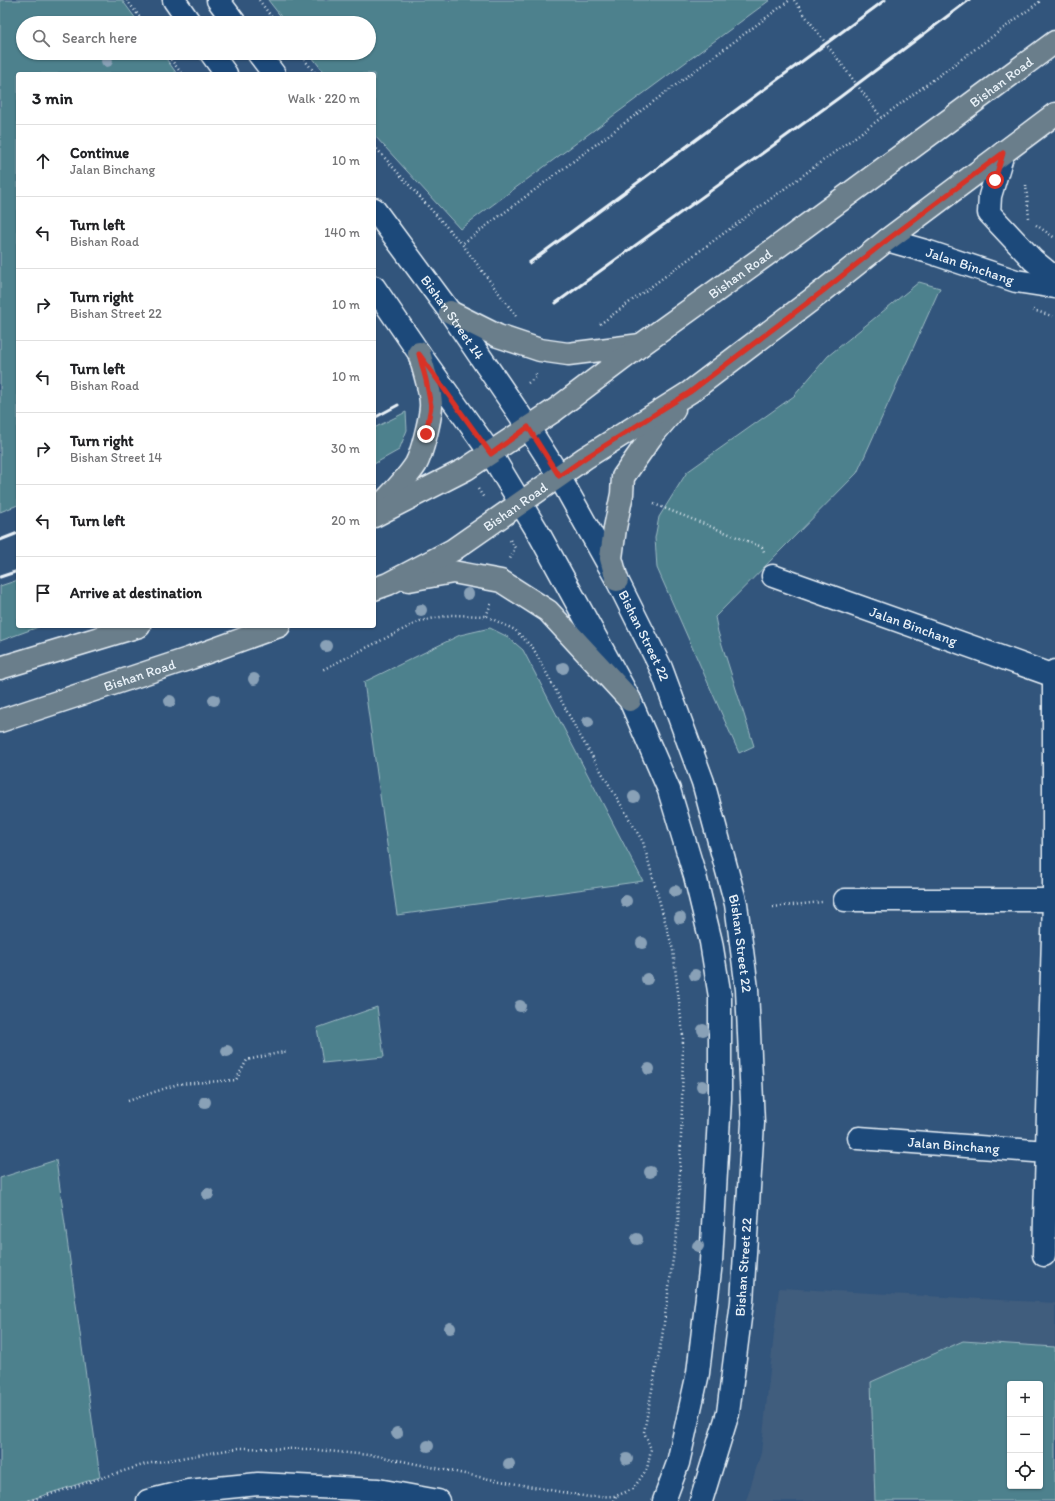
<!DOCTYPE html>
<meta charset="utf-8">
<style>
:root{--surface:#fff;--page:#f2f2f2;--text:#202124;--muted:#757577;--line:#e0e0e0}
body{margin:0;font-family:Itim,sans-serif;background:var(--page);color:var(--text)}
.controls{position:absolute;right:12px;bottom:12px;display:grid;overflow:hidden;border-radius:4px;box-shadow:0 1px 3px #0004}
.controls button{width:36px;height:36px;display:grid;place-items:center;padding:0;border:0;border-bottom:1px solid var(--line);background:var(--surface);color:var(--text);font:20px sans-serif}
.stop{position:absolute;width:12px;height:12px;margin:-9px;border:3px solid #d93025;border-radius:50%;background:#fff}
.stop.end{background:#d93025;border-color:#fff;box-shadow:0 1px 4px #0008}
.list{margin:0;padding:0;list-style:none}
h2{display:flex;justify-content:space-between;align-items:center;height:52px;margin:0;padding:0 16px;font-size:17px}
h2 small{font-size:13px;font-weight:400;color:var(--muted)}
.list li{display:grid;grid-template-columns:26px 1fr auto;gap:12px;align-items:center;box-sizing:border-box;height:72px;padding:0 16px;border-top:1px solid var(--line)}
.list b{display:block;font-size:15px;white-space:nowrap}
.list p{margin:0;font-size:13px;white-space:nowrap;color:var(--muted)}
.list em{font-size:13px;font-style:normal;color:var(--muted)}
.icon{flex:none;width:22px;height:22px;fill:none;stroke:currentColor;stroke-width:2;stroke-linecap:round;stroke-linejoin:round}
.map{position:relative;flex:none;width:1055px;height:1501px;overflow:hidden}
.search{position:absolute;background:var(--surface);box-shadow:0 1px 3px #0004;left:16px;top:16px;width:360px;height:44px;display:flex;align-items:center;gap:10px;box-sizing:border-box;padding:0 14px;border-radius:22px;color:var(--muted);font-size:15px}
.panel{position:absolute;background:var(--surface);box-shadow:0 1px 3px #0004;left:16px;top:72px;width:360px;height:556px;border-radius:4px}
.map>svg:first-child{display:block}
</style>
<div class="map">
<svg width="1055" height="1501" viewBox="0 0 1055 1501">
<rect width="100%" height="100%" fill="#32557c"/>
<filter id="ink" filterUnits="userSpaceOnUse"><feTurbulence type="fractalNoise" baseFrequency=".025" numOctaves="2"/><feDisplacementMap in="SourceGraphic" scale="8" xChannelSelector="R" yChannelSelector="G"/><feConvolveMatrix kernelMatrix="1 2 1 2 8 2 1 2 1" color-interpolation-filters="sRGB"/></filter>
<g filter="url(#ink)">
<path fill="#405d7d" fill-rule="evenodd" d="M779,1288L1055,1303V1501H746L761,1453ZM1010,1384H1040V1486H1010Z"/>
<path fill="#4e818d" stroke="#9bb9c2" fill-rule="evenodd" d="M0,0H122L139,23H23V53H162L177,74H18V505L0,512Z
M268,0H770L460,229L374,135V74H325L309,53H369V23H286Z
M919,282L940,288L857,473L715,617L718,632L754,746L739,753L657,568L655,538L659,517L687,472L794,396L828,356Z
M406,412L407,430L399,450L374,464V428Z
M18,580V626H41L0,641V586Z
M490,628L508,637L523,650L643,881L397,915L364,682L460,635Z
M377,1007L384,1057L323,1063L317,1028Z
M56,1160L100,1477L26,1501H0V1178Z
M963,1341L1055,1347V1501H875L871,1382ZM1010,1384H1040V1486H1010Z"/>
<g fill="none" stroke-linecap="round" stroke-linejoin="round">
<g stroke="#e8f1f8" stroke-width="25">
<g id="street">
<path d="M1003,153L990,196L989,213L1033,260L1055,278"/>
<path id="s1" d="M887,240L929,252L1016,281L1055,287"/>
<path id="s2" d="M773,576L1054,676"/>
<path d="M845,900H1054"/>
<path id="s3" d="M859,1138L1047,1152"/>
<path d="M1044,1255L1054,900V676L1055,671"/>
<path d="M148,1501L188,1491L258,1484L378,1490L438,1501"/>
</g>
</g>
<g stroke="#e8f1f8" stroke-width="25">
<g id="secondary">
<path d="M174,0L190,23"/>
<path d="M218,0L235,23"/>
<path d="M211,53L226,74"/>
<path d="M258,53L274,74"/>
<path id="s4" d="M374,209L450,312L528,427L559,476L617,580L661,668L703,782L736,904L747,989L753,1123L742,1302L728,1413L701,1501"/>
<path d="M374,287L419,353L491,454L538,532L630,700L669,790L695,876L711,942L720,997V1099L711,1262L698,1373L678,1463L664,1501"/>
</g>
</g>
<g stroke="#e8f1f8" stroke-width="25">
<g id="primary">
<path d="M450,312L498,336L540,350L568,354L641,345"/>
<path d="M378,508C391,494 406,480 416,464C422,453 430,420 431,407C432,394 423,367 419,353"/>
<path id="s5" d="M374,516L466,469L555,410L641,345L780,245L1055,42"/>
<path d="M409,580L453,572L501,581L548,611L630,700"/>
<path d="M617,580L611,558L615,528L622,494L623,477L651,437L674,410"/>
<path id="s6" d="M374,589L388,584L453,550L585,458L690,392L823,291L887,240L1055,114"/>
<path d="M0,668L139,626"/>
<path id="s7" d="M0,721L191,658L279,626"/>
</g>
</g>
<path stroke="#e8f1f8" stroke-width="2.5" stroke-dasharray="1 3" stroke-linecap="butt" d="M127,0L144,23
M259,0L276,23
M794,0L804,14
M166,53L182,74
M299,53L316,74
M374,146L462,244
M1026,185L1029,218
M1036,225L1055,238
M1033,310L1055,317
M516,316L462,244L790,0
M600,324L1042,0
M528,383L535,378L536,374
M478,489L484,498
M654,504L762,547L765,554
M510,540L515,548L510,559
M486,616L491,604
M773,907L822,902
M128,1101L178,1084L236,1080L247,1060L288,1051
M29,1501L146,1464L239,1448L308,1449L378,1456L489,1479L589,1497L616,1496L633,1489L647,1469L651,1449L644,1432L662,1337L678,1223L682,1107L683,1035L673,950L643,842L579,734L533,648L515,630L486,616L451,615L420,621L322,670
M614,1501L616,1496"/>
<use href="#street" stroke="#1f4a7a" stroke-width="22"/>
<use href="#secondary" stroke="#1f4a7a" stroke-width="22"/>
<use href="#primary" stroke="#6b7e8b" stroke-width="22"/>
<path stroke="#e8f1f8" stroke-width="3" d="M529,263L885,0
M556,303L840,97L969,0
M374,418L398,405
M0,540L18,533
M0,577L18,571"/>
<path stroke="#e8f1f8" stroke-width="2.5" stroke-dasharray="1 3" stroke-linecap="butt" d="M804,14L881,117"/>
</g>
<g fill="#89a1b7">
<circle cx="107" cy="61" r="6"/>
<circle cx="468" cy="594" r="6"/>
<circle cx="421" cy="610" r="6"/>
<circle cx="326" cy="646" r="6"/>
<circle cx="563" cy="668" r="6"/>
<circle cx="254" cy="679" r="6"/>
<circle cx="214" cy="700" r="6"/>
<circle cx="170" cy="701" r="6"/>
<circle cx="588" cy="722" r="6"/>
<circle cx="634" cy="797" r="6"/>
<circle cx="675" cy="891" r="6"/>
<circle cx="626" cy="901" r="6"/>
<circle cx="680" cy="918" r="6"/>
<circle cx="642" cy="943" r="6"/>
<circle cx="695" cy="975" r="6"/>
<circle cx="647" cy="979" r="6"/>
<circle cx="520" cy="1006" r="6"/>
<circle cx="703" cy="1030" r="6"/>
<circle cx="227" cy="1051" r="6"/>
<circle cx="649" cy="1069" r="6"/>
<circle cx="702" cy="1086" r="6"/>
<circle cx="205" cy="1102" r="6"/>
<circle cx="650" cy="1172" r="6"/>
<circle cx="208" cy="1194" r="6"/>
<circle cx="637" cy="1239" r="6"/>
<circle cx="698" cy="1246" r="6"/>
<circle cx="450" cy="1328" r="6"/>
<circle cx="397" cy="1433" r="6"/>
<circle cx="428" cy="1446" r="6"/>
<circle cx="627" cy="1459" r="6"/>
<circle cx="509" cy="1464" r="6"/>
</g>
</g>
<g fill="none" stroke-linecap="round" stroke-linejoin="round" filter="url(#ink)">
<path stroke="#d93025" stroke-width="5" d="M426,434L431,406L426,380L419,354L491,454L528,427L559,476L585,458L690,392L823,291L887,240L1003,153L995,180"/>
</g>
<g text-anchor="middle" stroke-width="4" stroke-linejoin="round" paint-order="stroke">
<g font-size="14" fill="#e8f1f8" stroke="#1f4a7a">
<text dy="5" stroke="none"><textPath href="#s5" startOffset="764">Bishan Road</textPath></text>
<text dy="5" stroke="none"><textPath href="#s1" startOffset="87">Jalan Binchang</textPath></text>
<text dy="5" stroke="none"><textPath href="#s5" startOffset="440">Bishan Road</textPath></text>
<text dy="5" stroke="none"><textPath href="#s4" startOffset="134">Bishan Street 14</textPath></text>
<text dy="5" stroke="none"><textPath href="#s6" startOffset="164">Bishan Road</textPath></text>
<text dy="5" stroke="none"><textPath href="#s2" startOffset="149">Jalan Binchang</textPath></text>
<text dy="5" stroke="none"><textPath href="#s4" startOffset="506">Bishan Street 22</textPath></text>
<text dy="5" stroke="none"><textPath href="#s7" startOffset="147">Bishan Road</textPath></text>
<text dy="5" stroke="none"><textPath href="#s4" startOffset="830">Bishan Street 22</textPath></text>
<text dy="5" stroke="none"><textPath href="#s3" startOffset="95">Jalan Binchang</textPath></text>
<text transform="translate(743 1267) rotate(-86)" y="5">Bishan Street 22</text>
</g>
</g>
</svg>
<div class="controls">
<button>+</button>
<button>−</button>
<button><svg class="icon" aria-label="locate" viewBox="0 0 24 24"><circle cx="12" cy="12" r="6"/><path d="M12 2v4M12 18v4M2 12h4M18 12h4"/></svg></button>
</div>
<div class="stop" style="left:995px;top:180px"></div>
<div class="stop end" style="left:426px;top:434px"></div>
<div class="search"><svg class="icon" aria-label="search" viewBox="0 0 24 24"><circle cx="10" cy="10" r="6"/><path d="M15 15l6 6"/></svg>Search here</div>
<section class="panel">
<h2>3 min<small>Walk · 220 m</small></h2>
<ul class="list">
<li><svg class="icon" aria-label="ahead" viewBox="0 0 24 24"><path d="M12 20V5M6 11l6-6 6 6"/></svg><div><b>Continue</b><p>Jalan Binchang</p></div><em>10 m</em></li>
<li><svg class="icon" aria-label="left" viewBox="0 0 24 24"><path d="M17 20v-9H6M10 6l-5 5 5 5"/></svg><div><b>Turn left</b><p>Bishan Road</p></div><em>140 m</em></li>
<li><svg class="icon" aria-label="right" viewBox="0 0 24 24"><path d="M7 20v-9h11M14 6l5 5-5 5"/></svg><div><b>Turn right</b><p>Bishan Street 22</p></div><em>10 m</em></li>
<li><svg class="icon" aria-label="left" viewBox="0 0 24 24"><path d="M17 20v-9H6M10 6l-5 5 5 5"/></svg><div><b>Turn left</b><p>Bishan Road</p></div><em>10 m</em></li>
<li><svg class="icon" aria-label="right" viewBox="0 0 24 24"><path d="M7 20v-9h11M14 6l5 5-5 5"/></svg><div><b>Turn right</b><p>Bishan Street 14</p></div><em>30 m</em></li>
<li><svg class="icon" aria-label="left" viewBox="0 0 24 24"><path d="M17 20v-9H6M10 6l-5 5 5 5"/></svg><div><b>Turn left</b></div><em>20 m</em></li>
<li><svg class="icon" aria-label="arrive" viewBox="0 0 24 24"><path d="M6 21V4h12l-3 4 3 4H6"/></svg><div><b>Arrive at destination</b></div></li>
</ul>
</section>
</div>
